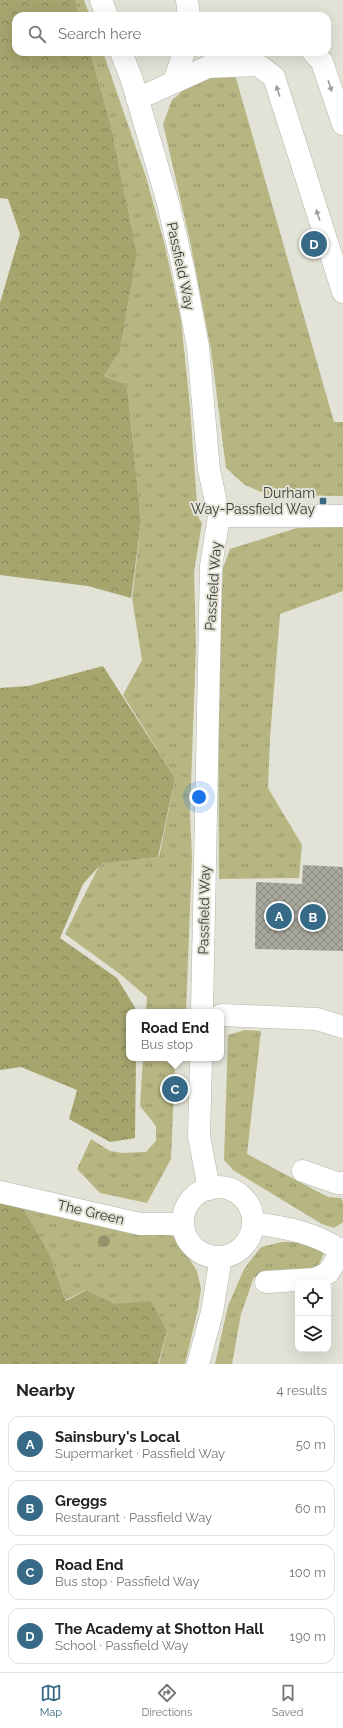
<!DOCTYPE html>
<meta charset="utf-8">
<style>
:root{--surface:#fff;--page:#f2f2f2;--text:#222;--muted:#767676;--line:#e0e0e0;--accent:#366a87}
body{margin:0;font-family:Raleway,sans-serif;background:var(--page);color:var(--text)}
.controls{position:absolute;right:12px;bottom:12px;display:grid;overflow:hidden;border-radius:8px;box-shadow:0 4px 16px #0002}
.controls button{width:36px;height:36px;display:grid;place-items:center;padding:0;border:0;border-bottom:1px solid var(--line);background:var(--surface);color:var(--text);font:20px sans-serif}
.you{position:absolute;left:199px;top:797px;width:14px;height:14px;margin:-10px;border:3px solid #fff;border-radius:50%;background:#1a73e8;box-shadow:0 0 0 6px #1a73e833}
.badge{display:grid;place-items:center;width:26px;height:26px;border-radius:50%;background:var(--accent);color:#fff;font-size:13px;font-weight:700}
.pin{position:absolute;translate:-50% -50%;border:2px solid #fff;box-shadow:0 1px 4px #0006}
.popup{position:absolute;left:126px;top:1009px;width:98px;height:52px;box-sizing:border-box;display:grid;place-content:center;border-radius:8px;background:var(--surface);filter:drop-shadow(0 1px 3px #0005);font-size:13px;white-space:nowrap;color:var(--muted)}
.popup b{font-size:15px;color:var(--text)}
.popup::after{content:'';position:absolute;left:50%;top:100%;margin-left:-8px;border:8px solid transparent;border-top-color:var(--surface)}
.list{margin:0;padding:0;list-style:none}
h2{display:flex;justify-content:space-between;align-items:center;height:52px;margin:0;padding:0 16px;font-size:17px}
h2 small{font-size:13px;font-weight:400;color:var(--muted)}
.list li{display:grid;grid-template-columns:26px 1fr auto;gap:12px;align-items:center;box-sizing:border-box;height:56px;margin:0 8px 8px;padding:0 8px;border:1px solid var(--line);border-radius:12px}
.list b{display:block;font-size:15px;white-space:nowrap}
.list p{margin:0;font-size:13px;white-space:nowrap;color:var(--muted)}
.list em{font-size:13px;font-style:normal;color:var(--muted)}
.icon{flex:none;width:22px;height:22px;fill:none;stroke:currentColor;stroke-width:2;stroke-linecap:round;stroke-linejoin:round}
.map{position:relative;flex:none;width:343px;height:1364px;overflow:hidden}
.search{position:absolute;background:var(--surface);box-shadow:0 4px 16px #0002;left:12px;right:12px;top:12px;height:44px;display:flex;align-items:center;gap:10px;box-sizing:border-box;padding:0 14px;border-radius:12px;color:var(--muted);font-size:15px}
.sheet{height:308px;background:var(--surface)}
nav{display:flex;justify-content:space-around;align-items:center;box-sizing:border-box;height:56px;border-top:1px solid var(--line);background:var(--surface);font-size:11px;color:var(--muted)}
nav a{display:grid;justify-items:center;gap:2px}
nav .on{color:var(--accent)}
.map>svg:first-child{display:block}
</style>
<div class="map">
<svg width="343" height="1364" viewBox="0 0 343 1364">
<defs>
<pattern id="grass-tufts" width="24" height="20" patternUnits="userSpaceOnUse"><rect width="24" height="20" fill="#b7b683"/><path d="M3 7l-1-3M5 7V3M7 7l1-3M15 17l-1-3M17 17v-4M19 17l1-3" fill="none" stroke="#96956c"/></pattern>
<pattern id="forest-crowns" width="20" height="18" patternUnits="userSpaceOnUse"><rect width="20" height="18" fill="#a6a56e"/><path d="M2 6a3 3 0 1 1 6 0M12 15a3 3 0 1 1 6 0" fill="none" stroke="#88885b"/></pattern>
<pattern id="building-cross-hatch" width="8" height="8" patternUnits="userSpaceOnUse"><rect width="8" height="8" fill="#a8a89d"/><path d="M0 0l8 8M0 8l8-8" fill="none" stroke="#8a8a81"/></pattern>
</defs>
<rect width="100%" height="100%" fill="#e2e2d6"/>
<path fill="url(#grass-tufts)" d="M75,0H84L90,16H79Z
M90,52H103L146,177L165,246L181,320L190,407L198,517L202,523L194,572L196,646L190,813L192,858L186,1012H146L147,997L120,974L65,934L101,862L159,857L175,778L123,695L142,660L132,598L141,523L127,385L104,376L120,349L137,254L111,126Z
M234,71L334,422H343V496L268,495L245,485L226,468L211,350L190,241L163,124L172,100L197,79Z
M343,527V591L280,614L270,738L268,788L302,845L299,878L219,879L218,677L223,568L230,549L297,528Z
M245,1030L261,1031L247,1154L328,1197L341,1198L343,1202V1222L334,1228L322,1224L233,1170L224,1160L228,1035Z
M143,1058H178L175,1065L171,1159L147,1203L100,1193L77,1169L91,1139L110,1151L122,1153L146,1152L156,1141V1126L140,1106Z
M18,1203L164,1232L175,1237L184,1250L197,1271L201,1289L198,1309L185,1364H159L167,1330L151,1301L115,1305L85,1290L66,1300L47,1252Z
M282,1242H306L324,1253L317,1269L254,1277L241,1314L232,1364H215L228,1306L244,1269L261,1247Z"/>
<path fill="url(#forest-crowns)" d="M0,0H75L79,16H16V52H90L111,126L137,254L120,350L104,376L127,385L141,522L131,598L88,586L0,575V303L20,234L8,199L0,198Z
M103,666L175,778L158,857L102,863L83,884L60,938L117,978L137,1011V1012H129V1058H136L135,1138L110,1142L69,1119L77,1090L21,1067L0,1070V688L28,686Z
M0,1199L19,1202L48,1252L66,1301L86,1290L114,1304L151,1301L167,1330L158,1364H0Z"/>
<path fill="url(#building-cross-hatch)" d="M303,865L343,867V951L255,949L256,882L302,884Z"/>
<g fill="none" stroke-linecap="round" stroke-linejoin="round">
<g stroke="#b5b5a9" stroke-width="23">
<path id="minor" d="M101,0L107,16
M187,0L189,16
M121,52L132,80L168,203L184,272L198,347L209,470L219,516L211,566L202,1012
M313,52L322,62L343,124
M208,67L258,65L274,77L343,292
M174,82L184,52
M137,99L208,67L220,58
M219,516H343
M221,1015L317,1019L343,1027
M201,1058L199,1136L209,1189
M303,1171L337,1183H343
M183 1222a35 35 0 1 1 70 0a35 35 0 1 1-70 0Z
M0,1192L140,1224H182
M253,1223C283,1227 320,1233 343,1253
M266,1282L315,1279L328,1273L343,1249
M198,1364L212,1312L221,1257"/>
</g>
<use href="#minor" stroke="#fff" stroke-width="22"/>
</g>
<circle fill="#95936b" cx="104" cy="1241" r="6"/>
<defs><path id="oneway-solid" d="M-6-.8H1V-3.2L6.5 0L1 3.2V.8H-6Z"/></defs>
<g fill="#9d9d9a">
<use href="#oneway-solid" transform="translate(330 86) rotate(72)"/>
<use href="#oneway-solid" transform="translate(278 91) rotate(-108)"/>
<use href="#oneway-solid" transform="translate(318 215) rotate(-108)"/>
</g>
<rect fill="#366a87" stroke="#e2e2d6" stroke-width="1.5" x="319" y="497" width="8" height="8" rx="2"/>
<g text-anchor="middle" stroke-width="4" stroke-linejoin="round" paint-order="stroke">
<g font-size="14" fill="#3b3b36" stroke="#e2e2d6">
<text transform="translate(181 266) rotate(78)" y="5">Passfield Way</text>
<text transform="translate(213 586) rotate(-86)" y="5">Passfield Way</text>
<text transform="translate(204 910) rotate(-89)" y="5">Passfield Way</text>
<text transform="translate(91 1212) rotate(13)" y="5">The Green</text>
</g>
<g font-size="14" fill="#3b3b36" stroke="#e2e2d6" text-anchor="end">
<text x="315" y="498">Durham<tspan x="315" dy="16">Way-Passfield Way</tspan></text>
</g>
</g>
</svg>
<div class="controls">
<button><svg class="icon" aria-label="locate" viewBox="0 0 24 24"><circle cx="12" cy="12" r="6"/><path d="M12 2v4M12 18v4M2 12h4M18 12h4"/></svg></button>
<button><svg class="icon" aria-label="layers" viewBox="0 0 24 24"><path d="M12 4l9 5-9 5-9-5zM3 14l9 5 9-5"/></svg></button>
</div>
<div class="you"></div>
<div class="pin badge" style="left:279px;top:916px">A</div>
<div class="pin badge" style="left:313px;top:917px">B</div>
<div class="pin badge" style="left:175px;top:1089px">C</div>
<div class="popup"><b>Road End</b>Bus stop</div>
<div class="pin badge" style="left:314px;top:244px">D</div>
<div class="search"><svg class="icon" aria-label="search" viewBox="0 0 24 24"><circle cx="10" cy="10" r="6"/><path d="M15 15l6 6"/></svg>Search here</div>
</div>
<section class="sheet">
<h2>Nearby<small>4 results</small></h2>
<ul class="list">
<li><span class="badge">A</span><div><b>Sainsbury's Local</b><p>Supermarket · Passfield Way</p></div><em>50 m</em></li>
<li><span class="badge">B</span><div><b>Greggs</b><p>Restaurant · Passfield Way</p></div><em>60 m</em></li>
<li><span class="badge">C</span><div><b>Road End</b><p>Bus stop · Passfield Way</p></div><em>100 m</em></li>
<li><span class="badge">D</span><div><b>The Academy at Shotton Hall</b><p>School · Passfield Way</p></div><em>190 m</em></li>
</ul>
</section>
<nav>
<a class="on"><svg class="icon" aria-label="map" viewBox="0 0 24 24"><path d="M3 6l6-2 6 2 6-2v14l-6 2-6-2-6 2zM9 4v14M15 6v14"/></svg>Map</a>
<a><svg class="icon" aria-label="directions" viewBox="0 0 24 24"><path d="M12 3l9 9-9 9-9-9zM9 14v-3h6M13 9l2 2-2 2"/></svg>Directions</a>
<a><svg class="icon" aria-label="saved" viewBox="0 0 24 24"><path d="M7 4h10v16l-5-4-5 4z"/></svg>Saved</a>
</nav>
